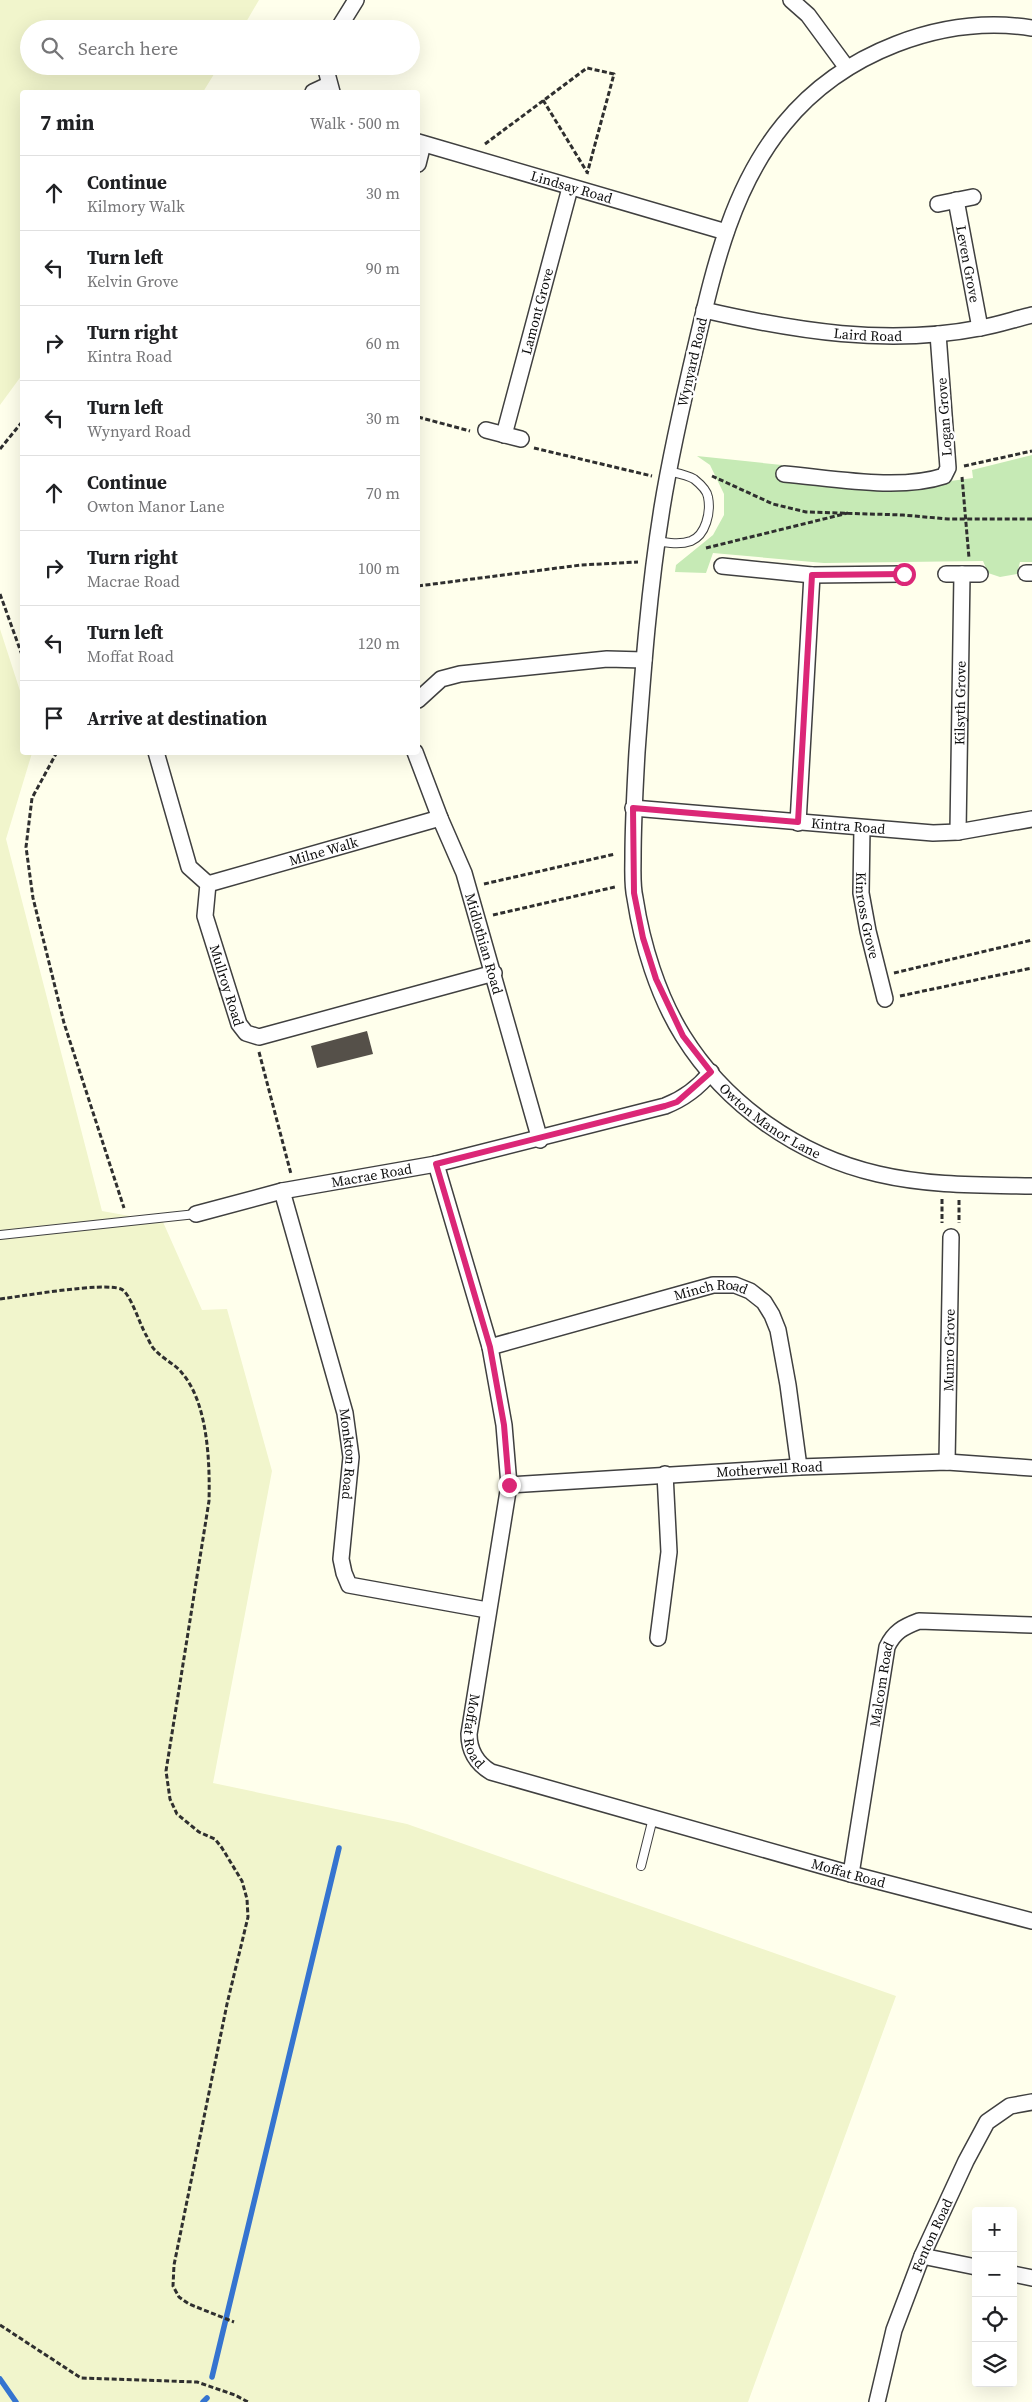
<!DOCTYPE html>
<meta charset="utf-8">
<style>
:root{--surface:#fff;--page:#f2f2f2;--text:#202124;--muted:#757577;--line:#e0e0e0}
body{margin:0;font-family:"Source Serif 4",serif;background:var(--page);color:var(--text)}
.controls{position:absolute;right:15px;bottom:15px;display:grid;overflow:hidden;border-radius:5px;box-shadow:0 5px 20px #0002}
.controls button{width:45px;height:45px;display:grid;place-items:center;padding:0;border:0;border-bottom:1px solid var(--line);background:var(--surface);color:var(--text);font:25px sans-serif}
.stop{position:absolute;width:15px;height:15px;margin:-11px;border:4px solid #db2777;border-radius:50%;background:#fff}
.stop.end{background:#db2777;border-color:#fff;box-shadow:0 1px 5px #0008}
.list{margin:0;padding:0;list-style:none}
h2{display:flex;justify-content:space-between;align-items:center;height:65px;margin:0;padding:0 20px;font-size:21px}
h2 small{font-size:16px;font-weight:400;color:var(--muted)}
.list li{display:grid;grid-template-columns:32px 1fr auto;gap:15px;align-items:center;box-sizing:border-box;height:75px;padding:0 20px;border-top:1px solid var(--line)}
.list b{display:block;font-size:19px;white-space:nowrap}
.list p{margin:0;font-size:16px;white-space:nowrap;color:var(--muted)}
.list em{font-size:16px;font-style:normal;color:var(--muted)}
.icon{flex:none;width:28px;height:28px;fill:none;stroke:currentColor;stroke-width:2;stroke-linecap:round;stroke-linejoin:round}
.map{position:relative;flex:none;width:1032px;height:2402px;overflow:hidden}
.search{position:absolute;background:var(--surface);box-shadow:0 5px 20px #0002;left:20px;top:20px;width:400px;height:55px;display:flex;align-items:center;gap:12px;box-sizing:border-box;padding:0 18px;border-radius:28px;color:var(--muted);font-size:19px}
.panel{position:absolute;background:var(--surface);box-shadow:0 5px 20px #0002;left:20px;top:90px;width:400px;height:665px;border-radius:5px}
.map>svg:first-child{display:block}
</style>
<div class="map">
<svg width="1032" height="2402" viewBox="0 0 1032 2402">
<rect width="100%" height="100%" fill="#ffffec"/>
<path fill="#f1f5cc" d="M0,0H259L242,29H29V66H219L203,92H22V375L0,405Z
M0,629L22,697V752L32,753L6,839L102,1211L163,1222L202,1310L227,1309L272,1471L213,1783L407,1824L896,1996L748,2402H0Z"/>
<path fill="#c6eab5" d="M1032,455V562H1020L1017,574L1000,577L988,573L983,561L824,563L713,553L706,573L675,572L676,565L713,535L724,515V494L710,465L697,456L782,465L779,480L883,490L973,478L972,470Z"/>
<g fill="none" stroke-linecap="round" stroke-linejoin="round">
<path stroke="#3574d0" stroke-width="5.5" d="M212,2377L339,1848
M0,2379L16,2402
M203,2402L207,2398"/>
</g>
<path fill="#555049" d="M367,1031L373,1054L317,1068L311,1046Z"/>
<g fill="none" stroke-linecap="round" stroke-linejoin="round">
<g stroke="#404040" stroke-width="10">
<path id="service" d="M657,541C668,543 680,545 691,541C706,535 711,512 708,497C707,490 699,483 694,479C687,475 676,473 668,471
M0,1235L196,1214
M641,1866L653,1818"/>
</g>
<g stroke="#404040" stroke-width="18">
<g id="minor">
<path d="M791,0L808,15L847,68"/>
<path id="s1" d="M1032,28C942,14 842,53 784,124C733,186 715,264 697,341C684,396 671,452 662,508C649,589 643,670 637,752C635,787 633,822 633,858C633,871 632,885 635,898C642,944 658,996 683,1036C726,1105 799,1156 878,1174C929,1186 980,1185 1032,1186"/>
<path d="M338,29L356,0"/>
<path d="M325,66L332,92"/>
<path d="M313,92L328,85"/>
<path id="s2" d="M418,142L726,232"/>
<path d="M418,164L423,144"/>
<path id="s3" d="M956,200L980,328"/>
<path d="M938,204L973,197"/>
<path id="s4" d="M704,310C795,331 888,346 980,328C998,325 1015,319 1032,315"/>
<path d="M486,430L521,439"/>
<path id="s5" d="M504,435L570,188"/>
<path d="M784,474C832,478 899,491 944,476L948,468L938,334"/>
<path d="M722,566L812,575L903,574"/>
<path d="M1026,573H1032"/>
<path d="M946,574H962"/>
<path d="M418,700L441,679L460,674L607,659L644,660"/>
<path id="s6" d="M156,752L189,867L208,884L205,916L239,1024L246,1033L259,1037L494,973"/>
<path id="s7" d="M415,752L440,818L464,873L540,1140"/>
<path id="s8" d="M633,808L933,833L958,832L1032,819"/>
<path d="M798,823L812,575"/>
<path id="s9" d="M862,828L861,893L868,931L885,999"/>
<path id="s10" d="M958,832L962,574H980"/>
<path id="s11" d="M208,884L440,818"/>
<path id="s12" d="M436,1164L490,1347L504,1425L509,1485L469,1734C469,1751 476,1763 491,1772L851,1874L1032,1921"/>
<path id="s13" d="M282,1191L345,1413L351,1457L341,1559L344,1573L349,1585L487,1610"/>
<path id="s14" d="M196,1214L282,1191L436,1164L665,1106C683,1099 699,1087 711,1072"/>
<path id="s15" d="M490,1347L713,1285H735L750,1291L764,1302L772,1315L778,1330L788,1385L799,1467"/>
<path id="s16" d="M947,1462L951,1237"/>
<path id="s17" d="M509,1485L799,1467L947,1462L1032,1468"/>
<path d="M658,1638L669,1552L665,1474"/>
<path id="s18" d="M851,1874L887,1647C894,1632 903,1627 919,1621L1032,1625"/>
<path d="M922,2256L976,2267"/>
<path d="M1013,2274L1032,2278"/>
<path id="s19" d="M877,2402L894,2330L922,2256L966,2161L987,2122L1010,2106L1032,2102"/>
</g>
</g>
<path stroke="#2f2f2f" stroke-width="3" stroke-dasharray="5 2.5" stroke-linecap="butt" d="M543,100L587,172
M485,144L587,68L614,74L587,174
M418,417L470,431
M534,448L652,476
M0,449L22,422
M964,466L1032,451
M712,476L773,504L806,512L903,515L948,519H1032
M962,477L969,558
M706,548L848,513
M418,586L581,565L638,562
M0,594L22,655
M57,752L32,798L26,847L33,898L64,1023L124,1208
M484,884L615,854
M493,915L615,887
M894,973L1032,940
M900,996L1032,968
M259,1052L291,1174
M942,1199V1223
M959,1200V1223
M0,1299C23,1296 103,1282 121,1289C130,1292 140,1325 146,1335C149,1340 151,1347 156,1351C163,1359 175,1364 182,1373C208,1403 210,1463 209,1501L166,1771L170,1799L177,1814L199,1832L215,1839L222,1848L242,1881L247,1899L248,1917L227,2004L174,2265L173,2286L179,2297L189,2304L234,2322
M0,2325L81,2378L197,2382L235,2395L248,2402"/>
<use href="#service" stroke="#fff" stroke-width="8"/>
<use href="#minor" stroke="#fff" stroke-width="15"/>
</g>
<g fill="none" stroke-linecap="round" stroke-linejoin="round">
<path stroke="#db2777" stroke-width="6" d="M509,1485L504,1425L490,1347L436,1164L665,1106L677,1102L711,1072L683,1036L656,979L643,938L634,893L633,808L798,822L812,575L904,574"/>
</g>
<g text-anchor="middle" stroke-width="5" stroke-linejoin="round" paint-order="stroke">
<g font-size="14" fill="#0d0d0d" stroke="#fff">
<text dy="5" stroke="none"><textPath href="#s2" startOffset="160">Lindsay Road</textPath></text>
<text dy="5" stroke="none"><textPath href="#s3" startOffset="65">Leven Grove</textPath></text>
<text dy="5" stroke="none"><textPath href="#s5" startOffset="128">Lamont Grove</textPath></text>
<text dy="5" stroke="none"><textPath href="#s4" startOffset="166">Laird Road</textPath></text>
<text transform="translate(692 362) rotate(-77)" y="5">Wynyard Road</text>
<text transform="translate(944 417) rotate(-94)" y="5">Logan Grove</text>
<text dy="5" stroke="none"><textPath href="#s10" startOffset="129">Kilsyth Grove</textPath></text>
<text dy="5" stroke="none"><textPath href="#s8" startOffset="216">Kintra Road</textPath></text>
<text dy="5" stroke="none"><textPath href="#s11" startOffset="120">Milne Walk</textPath></text>
<text dy="5" stroke="none"><textPath href="#s9" startOffset="88">Kinross Grove</textPath></text>
<text dy="5" stroke="none"><textPath href="#s7" startOffset="204">Midlothian Road</textPath></text>
<text dy="5" stroke="none"><textPath href="#s6" startOffset="250">Mullroy Road</textPath></text>
<text dy="5" stroke="none"><textPath href="#s1" startOffset="1346">Owton Manor Lane</textPath></text>
<text dy="5" stroke="none"><textPath href="#s14" startOffset="180">Macrae Road</textPath></text>
<text dy="5" stroke="none"><textPath href="#s15" startOffset="229">Minch Road</textPath></text>
<text dy="5" stroke="none"><textPath href="#s16" startOffset="112">Munro Grove</textPath></text>
<text dy="5" stroke="none"><textPath href="#s13" startOffset="272">Monkton Road</textPath></text>
<text dy="5" stroke="none"><textPath href="#s17" startOffset="261">Motherwell Road</textPath></text>
<text dy="5" stroke="none"><textPath href="#s18" startOffset="192">Malcom Road</textPath></text>
<text dy="5" stroke="none"><textPath href="#s12" startOffset="580">Moffat Road</textPath></text>
<text dy="5" stroke="none"><textPath href="#s12" startOffset="1000">Moffat Road</textPath></text>
<text dy="5" stroke="none"><textPath href="#s19" startOffset="176">Fenton Road</textPath></text>
</g>
</g>
</svg>
<div class="controls">
<button>+</button>
<button>−</button>
<button><svg class="icon" aria-label="locate" viewBox="0 0 24 24"><circle cx="12" cy="12" r="6"/><path d="M12 2v4M12 18v4M2 12h4M18 12h4"/></svg></button>
<button><svg class="icon" aria-label="layers" viewBox="0 0 24 24"><path d="M12 4l9 5-9 5-9-5zM3 14l9 5 9-5"/></svg></button>
</div>
<div class="stop" style="left:904px;top:574px"></div>
<div class="stop end" style="left:509px;top:1485px"></div>
<div class="search"><svg class="icon" aria-label="search" viewBox="0 0 24 24"><circle cx="10" cy="10" r="6"/><path d="M15 15l6 6"/></svg>Search here</div>
<section class="panel">
<h2>7 min<small>Walk · 500 m</small></h2>
<ul class="list">
<li><svg class="icon" aria-label="ahead" viewBox="0 0 24 24"><path d="M12 20V5M6 11l6-6 6 6"/></svg><div><b>Continue</b><p>Kilmory Walk</p></div><em>30 m</em></li>
<li><svg class="icon" aria-label="left" viewBox="0 0 24 24"><path d="M17 20v-9H6M10 6l-5 5 5 5"/></svg><div><b>Turn left</b><p>Kelvin Grove</p></div><em>90 m</em></li>
<li><svg class="icon" aria-label="right" viewBox="0 0 24 24"><path d="M7 20v-9h11M14 6l5 5-5 5"/></svg><div><b>Turn right</b><p>Kintra Road</p></div><em>60 m</em></li>
<li><svg class="icon" aria-label="left" viewBox="0 0 24 24"><path d="M17 20v-9H6M10 6l-5 5 5 5"/></svg><div><b>Turn left</b><p>Wynyard Road</p></div><em>30 m</em></li>
<li><svg class="icon" aria-label="ahead" viewBox="0 0 24 24"><path d="M12 20V5M6 11l6-6 6 6"/></svg><div><b>Continue</b><p>Owton Manor Lane</p></div><em>70 m</em></li>
<li><svg class="icon" aria-label="right" viewBox="0 0 24 24"><path d="M7 20v-9h11M14 6l5 5-5 5"/></svg><div><b>Turn right</b><p>Macrae Road</p></div><em>100 m</em></li>
<li><svg class="icon" aria-label="left" viewBox="0 0 24 24"><path d="M17 20v-9H6M10 6l-5 5 5 5"/></svg><div><b>Turn left</b><p>Moffat Road</p></div><em>120 m</em></li>
<li><svg class="icon" aria-label="arrive" viewBox="0 0 24 24"><path d="M6 21V4h12l-3 4 3 4H6"/></svg><div><b>Arrive at destination</b></div></li>
</ul>
</section>
</div>
